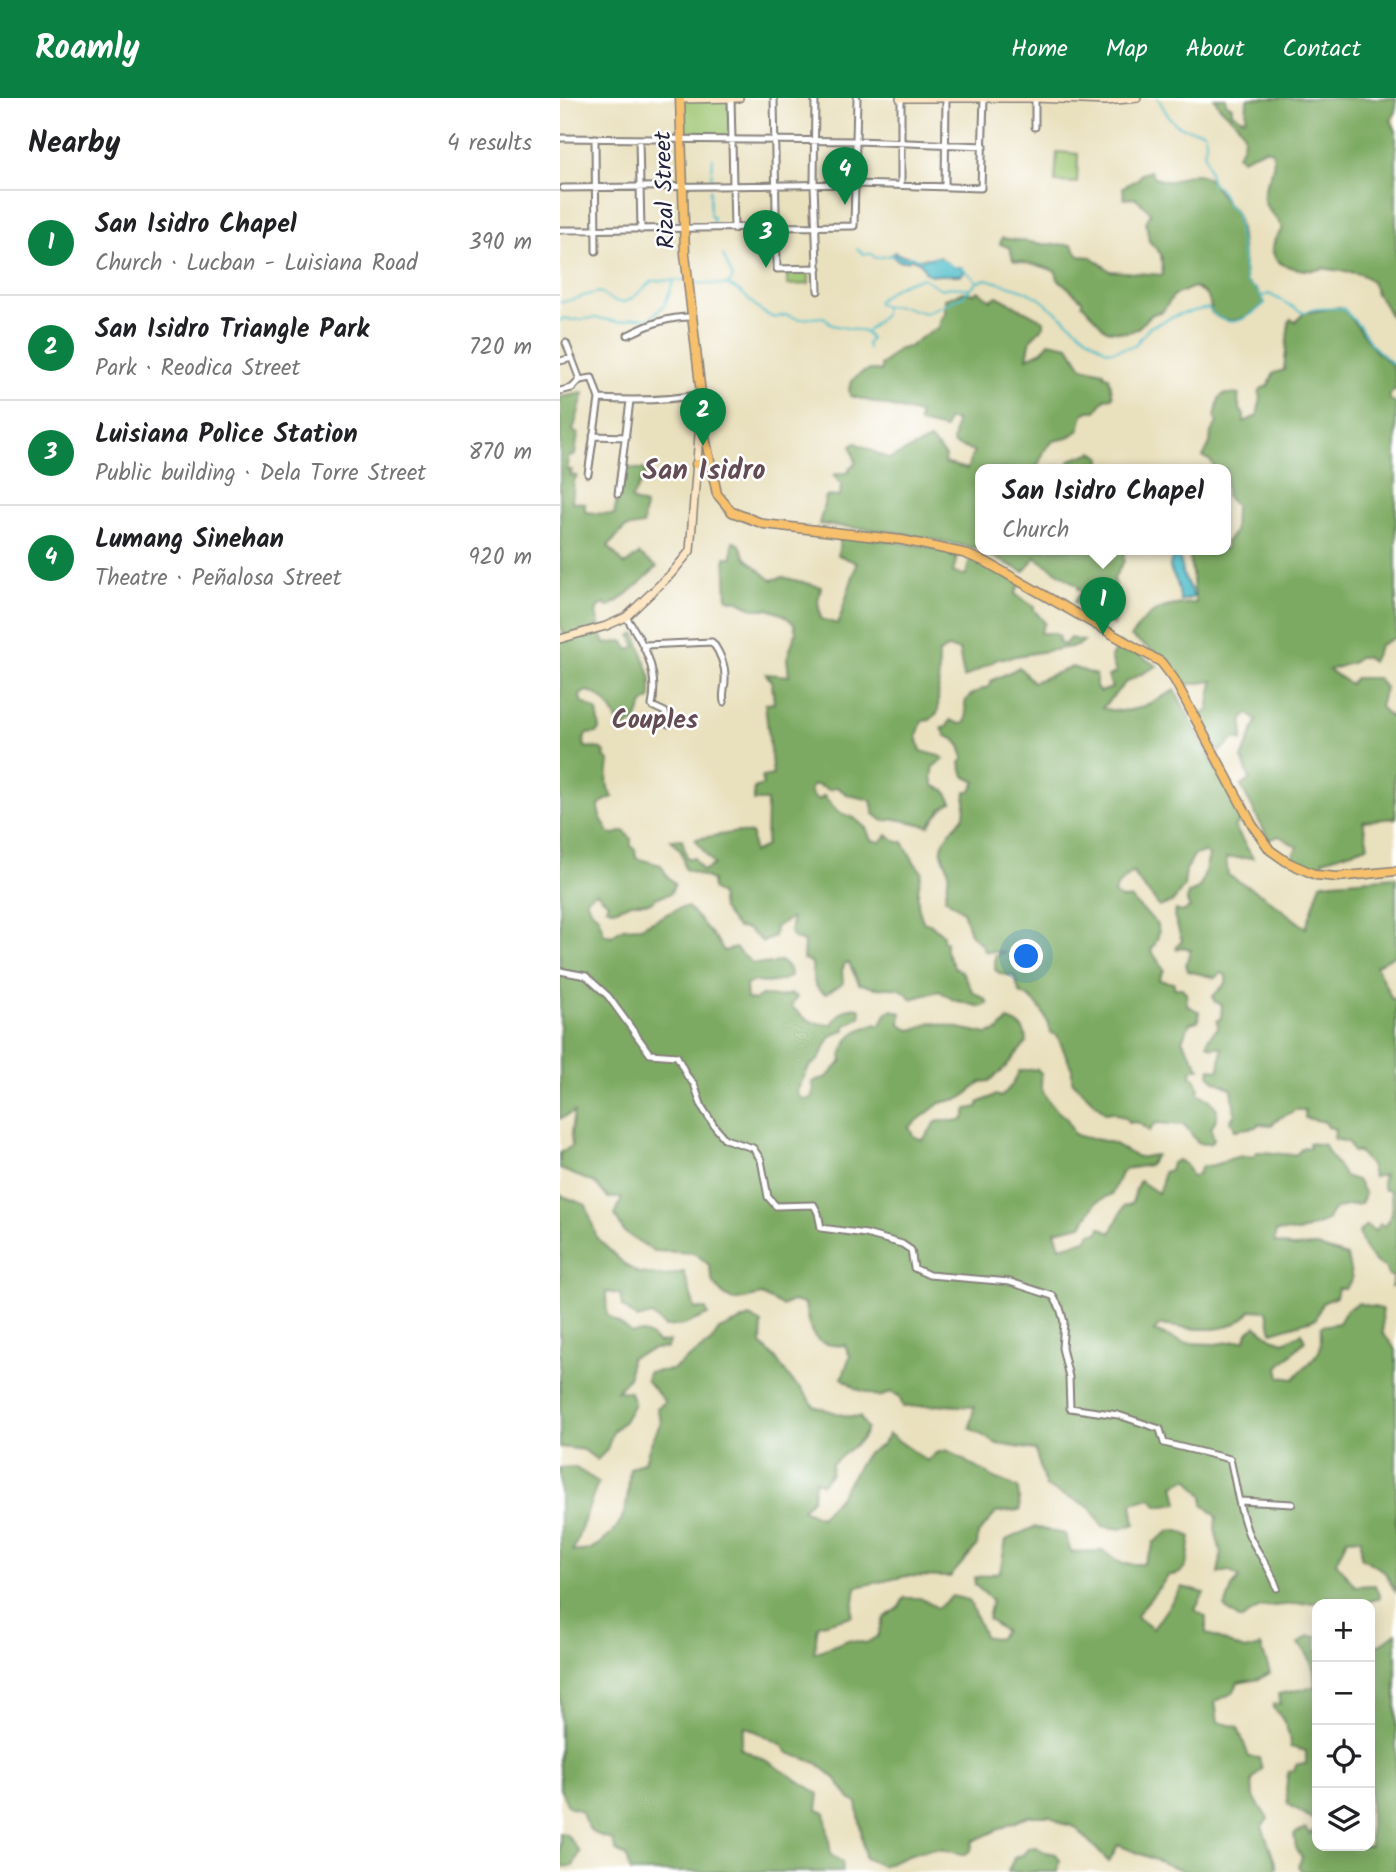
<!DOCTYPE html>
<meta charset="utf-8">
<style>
:root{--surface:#fff;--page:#f2f2f2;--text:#202124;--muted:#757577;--line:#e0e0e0;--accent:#0b8043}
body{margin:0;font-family:Kalam,sans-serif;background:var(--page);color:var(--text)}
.controls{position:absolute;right:21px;bottom:21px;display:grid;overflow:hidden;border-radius:14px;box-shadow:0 4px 18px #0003}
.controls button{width:63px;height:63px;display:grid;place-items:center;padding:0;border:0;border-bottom:2px solid var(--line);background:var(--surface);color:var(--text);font:35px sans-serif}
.you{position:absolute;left:467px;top:859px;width:24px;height:24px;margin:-18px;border:5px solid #fff;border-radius:50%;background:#1a73e8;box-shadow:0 0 0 10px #1a73e833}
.badge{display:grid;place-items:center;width:46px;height:46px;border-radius:50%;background:var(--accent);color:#fff;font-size:23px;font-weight:700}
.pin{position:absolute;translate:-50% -58px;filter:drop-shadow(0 2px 4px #0008)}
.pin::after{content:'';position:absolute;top:37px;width:24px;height:21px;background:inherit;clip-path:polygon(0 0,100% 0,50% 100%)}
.popup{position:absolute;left:415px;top:366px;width:256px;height:91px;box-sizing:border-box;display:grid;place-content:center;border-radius:14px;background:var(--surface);filter:drop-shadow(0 2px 5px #0005);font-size:23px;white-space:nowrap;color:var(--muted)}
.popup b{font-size:26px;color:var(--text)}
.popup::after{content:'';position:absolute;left:50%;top:100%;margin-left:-14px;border:14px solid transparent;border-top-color:var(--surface)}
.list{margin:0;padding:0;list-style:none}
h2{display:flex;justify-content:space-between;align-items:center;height:91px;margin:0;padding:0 28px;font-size:30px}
h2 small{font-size:23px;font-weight:400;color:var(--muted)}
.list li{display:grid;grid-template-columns:46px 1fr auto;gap:21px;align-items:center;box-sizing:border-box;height:105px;padding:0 28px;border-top:2px solid var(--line)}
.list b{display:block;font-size:26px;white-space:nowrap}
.list p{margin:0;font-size:23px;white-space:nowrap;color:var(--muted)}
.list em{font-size:23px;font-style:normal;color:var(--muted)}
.icon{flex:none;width:38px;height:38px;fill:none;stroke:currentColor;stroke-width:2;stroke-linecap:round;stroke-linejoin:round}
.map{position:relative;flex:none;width:836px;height:1774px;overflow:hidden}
header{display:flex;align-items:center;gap:42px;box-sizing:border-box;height:98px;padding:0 35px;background:var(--accent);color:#fff}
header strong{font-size:33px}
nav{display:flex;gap:38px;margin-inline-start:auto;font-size:24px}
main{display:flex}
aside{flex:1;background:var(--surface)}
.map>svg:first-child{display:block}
</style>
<header>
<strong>Roamly</strong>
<nav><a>Home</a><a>Map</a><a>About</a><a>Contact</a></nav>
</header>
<main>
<aside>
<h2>Nearby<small>4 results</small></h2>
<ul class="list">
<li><span class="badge">1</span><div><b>San Isidro Chapel</b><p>Church · Lucban - Luisiana Road</p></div><em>390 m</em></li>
<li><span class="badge">2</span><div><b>San Isidro Triangle Park</b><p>Park · Reodica Street</p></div><em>720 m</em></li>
<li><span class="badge">3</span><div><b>Luisiana Police Station</b><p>Public building · Dela Torre Street</p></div><em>870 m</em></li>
<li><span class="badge">4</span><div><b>Lumang Sinehan</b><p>Theatre · Peñalosa Street</p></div><em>920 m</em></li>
</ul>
</aside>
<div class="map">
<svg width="836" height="1774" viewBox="0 0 836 1774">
<rect width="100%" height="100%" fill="#fff"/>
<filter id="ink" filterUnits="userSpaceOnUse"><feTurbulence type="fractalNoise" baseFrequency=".0143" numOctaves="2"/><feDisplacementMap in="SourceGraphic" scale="14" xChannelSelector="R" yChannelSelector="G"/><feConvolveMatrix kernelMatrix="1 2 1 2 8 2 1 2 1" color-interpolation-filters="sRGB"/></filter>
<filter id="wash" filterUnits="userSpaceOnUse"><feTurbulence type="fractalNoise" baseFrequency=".00686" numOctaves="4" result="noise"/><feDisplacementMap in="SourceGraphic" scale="28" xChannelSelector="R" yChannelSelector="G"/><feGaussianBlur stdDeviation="1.57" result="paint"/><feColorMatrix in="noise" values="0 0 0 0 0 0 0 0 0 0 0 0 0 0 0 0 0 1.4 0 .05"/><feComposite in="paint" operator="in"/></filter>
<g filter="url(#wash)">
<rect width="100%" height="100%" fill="#e9e0bd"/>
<path fill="#9cc46f" stroke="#5f7355" stroke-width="2" d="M123,0H169L170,39L124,38Z
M497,54L518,56L517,85L495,84Z
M227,174H249V186L227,187Z"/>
<path fill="#7daa62" stroke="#50664e" stroke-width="2" d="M654,0H666V5L672,9V15L683,21L686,20L687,1L692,0H836V14L831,22L836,33V219H831L821,201L816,196C814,170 782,175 763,170C750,176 723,169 717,162C714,160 714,155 712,152L715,141L722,131C720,120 706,114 704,102C701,85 719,73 712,53L705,51L682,61L677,57C699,27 663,21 654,0Z
M590,73L594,79C615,90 617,76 635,76C653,76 657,95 667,106C671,110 673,110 675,114C683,130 682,166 686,184L697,192L705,205C689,219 670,232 651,214C651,200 646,195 634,189L614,197L602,214C581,214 585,240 555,233C550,232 548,234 544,230C537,223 530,213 522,206V202L498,181L496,174C482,166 469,166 453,162L450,150L440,146L442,140L483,146L512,147L519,158L532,159L550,173L603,177L601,156L589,143L586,124L591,115L576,100L564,101L563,89L578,81L581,76Z
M418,193L431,202L437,198L484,223V228L471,241L467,260L482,253L489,244L509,248L522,269L544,274L545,278L549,279L553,299L545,301L536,313H529L523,316L519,332L508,340L493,343L485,352L477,369L472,371H420V451H564V463L554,480L560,509L554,527L514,504L522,494L518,491V488L475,459L464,474L415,450L336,434L259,426L266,398L280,399L281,386L273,377L290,374L289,370L296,365L291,348L296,345L329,361L370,342L385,357L384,365L407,371L414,353L393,346L396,322H387L385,331L359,325V316L290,298C285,280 306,269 321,273V267C333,259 334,249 350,249C355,243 372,232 379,230L381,220L385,216V201L404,194L414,196Z
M780,209L784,211L815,252L831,266L835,275L836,291L830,296V302L836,306V539L820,547L812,564L806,559H798L794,564L769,572L790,586L795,580H818L825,590L820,609L830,619L836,611V676L834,677L836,720L803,723L808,748L763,762L762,772L746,769L731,761L737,749L719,738L709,742L681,688L690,682L682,660L697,623L688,615L683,621L682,643L675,640L659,654L640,617L648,613L653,583L626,587L609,563L571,539C589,510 604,507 636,505L629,453L654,457L659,451H666V444L674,435L675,407L666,398V371H655L651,363L643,359L650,345L651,334L657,325L655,320L659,300L664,296H679C677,303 679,312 684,317V324L697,318L701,299L699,294L702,290L708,288L714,275L724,272L729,223L731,221L735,224L744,215Z
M24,295L13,333L18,336L15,357L8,359L7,372H12L10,377L17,378L14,383L12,404L25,405V414L54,417L63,369L88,372L71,402L85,407L83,427L65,430L48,448L65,467L79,456L97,469C80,484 68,499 47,509L45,506L38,509L36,516L40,529L5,538L0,527V299Z
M533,354L541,359V371H490L497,368L507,369L510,362Z
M281,435L398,454L393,475L406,477L411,458L461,484L455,496L474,509V512L485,525L480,535H492L500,538L498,544L504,547L510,540L524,543L517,548L438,561L404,580L399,552L387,550L379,555L378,614L370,622L362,623L357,638L361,653L379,658L384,661L374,668L372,679L374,688L385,692L392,704C381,709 376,718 369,728L336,721L323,723L314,716L311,702L288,697L277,689L269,692L258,687H253L250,693L254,700L259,702L264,698L278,714L294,720L306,730L311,742L321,744L327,737L338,744H343L354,764L362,774C357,792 355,806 364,825H370L383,837V843H386V853L394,869L402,874L413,894L426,902L428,906L421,909L394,902L379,893L351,901C342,886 330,891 316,890C310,890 305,886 299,886L289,865H285L282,873L283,885L266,896C252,891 253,878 252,865L243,861L244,844C224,838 233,835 231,820L215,829L214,838L203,844L187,831L177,830L162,811L160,797L152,791V782L125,771L121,753L111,742L122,741L127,760H134L143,773L154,767L135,741L178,734L192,736L193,754L206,748L207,703H194V690L203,687L202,679L213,677L205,606L214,605L212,585L206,576L229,578L227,560L236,534L234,526L224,517L208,511H194L179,503L167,501L165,459H172L173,443L180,447L186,460L211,482L223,479L261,489L258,503L261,521L278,526L297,465L278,457Z
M40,533L45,546L63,543L69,552L76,548L71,538L76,536L91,581V600L83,606L76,623L60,632C56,617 44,596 27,593L20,597L21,603L37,613L40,631L37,635L26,636L24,643L25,649L42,651L45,655L44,659L49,663C48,674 44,690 53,699C27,708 42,717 48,735L55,736L64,733L71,741V748L75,751L76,760L101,767L107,778L115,786L110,796L98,799L89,805H72L54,812L46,809L48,805L36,794L26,801L30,811L38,818L44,836L51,838L63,830L81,829L119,810L128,809L156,841L164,853L175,850L192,865L212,866L220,863L228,869L231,878C222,884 203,887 194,883L186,887L187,901L195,902L202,897C220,900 214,900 231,896L237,899L231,908C245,922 252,927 272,926C278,917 287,907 299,910L301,912L300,919L285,928V932L271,938L258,962L249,969L237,993L238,997L245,1002L251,1000L254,991L252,984L267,979L283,962L281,960C287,936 293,933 316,926L320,928L327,914L333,912L341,915L340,926L349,932L360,930L371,924L427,936L438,933L448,922C461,926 465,931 467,944L441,974L429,983L421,984L402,1000L380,1005L349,1029L353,1038L363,1042L376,1024C387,1021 395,1025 404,1021L407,1011L418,1009V1005L436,997L441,999C450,990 455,985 459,973L477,971L481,975C482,979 481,983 481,987C482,997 497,1015 506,1019L514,1036C527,1042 541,1040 554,1046C562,1050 570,1057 579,1059C586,1060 590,1057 596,1057L589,1067L566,1071L561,1075L552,1096L536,1104L522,1127L495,1133L500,1149L526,1142L531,1135H538L540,1129L551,1135L564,1108L571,1106C576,1098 574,1090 580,1083L598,1095L602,1084L603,1074L610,1072L612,1065L618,1062L626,1067L632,1079L638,1076L642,1068C661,1070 672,1054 693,1059L697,1054C712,1053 722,1058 737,1056L743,1049L750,1050L749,1045L765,1047C769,1059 778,1066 784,1078L797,1082L805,1096L801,1106L788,1107L773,1112L767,1123L740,1134L716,1133L714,1144L732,1149L756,1148L787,1158L792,1182L785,1190H778L776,1199L762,1205L756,1221L712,1234L707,1213L691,1212C672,1240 629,1230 600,1227L594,1233L625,1245L655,1246L685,1242L687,1234L696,1228L712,1240L724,1244L742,1235L745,1243L718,1269L720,1279L734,1281C742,1269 755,1264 760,1251C762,1245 760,1235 761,1228L779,1225L787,1211L799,1205L822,1211L823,1235L836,1252V1495L824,1473L801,1459V1440L787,1441L776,1464L795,1488L815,1487L820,1500L800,1506L771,1503L701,1509L680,1522L665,1510L672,1489L680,1480L669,1473L658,1475C659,1469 661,1462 661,1456C659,1443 652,1432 657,1419L643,1406V1398L628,1380L614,1387L618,1405L598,1408L591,1400L572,1405L575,1426L561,1431L542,1428L530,1409L486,1389L475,1352L437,1346L410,1330L414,1309L383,1307L343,1309L339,1298L331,1294L320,1299L297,1291L282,1280L290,1258L285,1247C253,1251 249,1234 245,1206L233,1203L222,1208L202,1197L174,1203L163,1196L153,1185L149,1167L135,1155L94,1153L64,1134L55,1117L62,1100H48L35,1085L0,1071V1055L12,1048L11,1034L14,1014L0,1021V543Z
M559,545L597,568L566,584L542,610C571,619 589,606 615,592L683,723L674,728L693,760H666L668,777L703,797L746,830L761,785L836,779V856L816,868L832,901H836V1190L831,1189L834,1179L828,1177L825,1169C811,1165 802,1148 799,1134L806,1127L815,1133L820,1126L825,1128C833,1119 832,1103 830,1092H824L822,1084L824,1077L813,1079L811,1069L799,1054H793L788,1044L774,1041L775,1031L768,1029L765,1024L745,1020V1012H735C727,1019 718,1017 712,1027L698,1026L696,1029L674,1032V1027L670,1023L675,1016L672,991L655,983L649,976L650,971L659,972L662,949H651L647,946L649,939L658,930L657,923L661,920L662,907L654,903L653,898L666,885V877L661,875L655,880L628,873L626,866L631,852L624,849L617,852L616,849L622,843L614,818L616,812L622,814L630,810L627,804L628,795C646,792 643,773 649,759L645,754L634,757L626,772L624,788L619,795L613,804L599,809C592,796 579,787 573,774L558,787L554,796L563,801L571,800C587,821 611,824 591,852L604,872L599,882L614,885V890H622L626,895L627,907L639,914L638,923L630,925L622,942L640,971H632L631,978L635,980L639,988L638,995L650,1002L657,1011V1019L651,1031L654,1041L652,1045C631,1049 637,1038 624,1027L596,1025L589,1033L577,1024L568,1025L567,1021L552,1014L545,1015L512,983V971L497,937L491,935C486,917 478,902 460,895L454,878L441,876L435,872V858L443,854L424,853L422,847L410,836L403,813L385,800C386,789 390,782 388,771C387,764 380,758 382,750C384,736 397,729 404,718L406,693H411L416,684L404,678L400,665L404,660L400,648L394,641L386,638L382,630L387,629L390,622L400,626L405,625C408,617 405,614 405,606C406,596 423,591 430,588L431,583C437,580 457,571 459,569L473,584L512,569L536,577V589L540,594L552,590L548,578L556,575L551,559Z
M0,1097L26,1107L37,1140L65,1167L79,1175L106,1178L124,1174L135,1211H146L148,1217L124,1227L105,1229L92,1217L77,1221L62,1208L60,1196L46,1194L47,1217L72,1235C84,1233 89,1236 98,1245L110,1243L107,1250L94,1251L70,1260L69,1279L57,1293L70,1294L74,1306L64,1323L53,1333L47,1352L37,1362L24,1352L0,1349Z
M189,1219L202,1225L201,1246L216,1261L234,1286L241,1290L254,1308L286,1318L300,1319L307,1330L302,1341L272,1366L271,1375L262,1386L255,1382L253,1400L242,1411L260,1419L279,1399L306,1356L322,1347L329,1336L367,1363L376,1355L387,1352L435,1380L458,1390L460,1412L436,1415L418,1436L417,1448L390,1479L347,1478L296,1489L292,1518L258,1527L254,1555L288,1542L306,1545L318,1538L324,1520L339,1509L344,1500H360L378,1510L392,1498L409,1502L424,1538L438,1541L444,1533L428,1521L432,1502L415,1487L414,1480L440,1474L446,1442L474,1429L505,1436L511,1454L542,1453L563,1466H583L592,1452L593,1445L611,1432L622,1434L631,1439C628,1454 631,1479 609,1477L576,1518L593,1531L622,1489L644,1495L635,1512L646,1519V1535L684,1552L701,1548L710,1575L699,1581L678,1585L673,1595L655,1603L658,1624L678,1629L689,1659L699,1660L702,1671L692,1682L693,1698L708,1721L702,1728L717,1770L712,1774H626L558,1747L549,1764L515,1729L501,1725L490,1718H468L413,1743L411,1752L404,1757C370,1745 353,1754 322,1768L305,1760L297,1705L290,1701L276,1681L257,1665L228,1655L221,1646L185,1628L180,1650L209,1664L259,1696L257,1712L265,1715L271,1757L282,1764L283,1774H70L66,1758L56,1753L52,1742C31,1735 28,1735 22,1713L8,1708L0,1691V1370L14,1369L38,1384L13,1453C34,1456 57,1435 64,1415C69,1402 68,1384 70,1370L85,1363L91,1345L101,1324L97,1310L105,1304L86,1282L88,1274L112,1272L151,1244L159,1232Z
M836,1535V1774H742L738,1768L742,1760L736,1750L734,1736L745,1730L750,1736L757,1729V1748H810V1546L820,1547Z
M748,1538L757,1539V1724L728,1706L726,1692L728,1674L734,1672L737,1666H746V1653L730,1649C730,1634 724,1620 713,1610L714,1606H720L718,1596L754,1589C756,1573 751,1557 738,1546Z
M0,1735L6,1736L20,1754L13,1768L0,1770Z
M476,1749L485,1754L496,1756L500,1762L498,1774H448L454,1760L464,1756L468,1750Z"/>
<path fill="#50bdc9" stroke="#397082" stroke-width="2" d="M335,154L336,156L360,161L379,159L393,169H402L404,174L401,177H371L366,175L361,165L350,160L348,163H339L331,157Z
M614,458L620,461L623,477L634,499L621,503C619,497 619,491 617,485C613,474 605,470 614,458Z"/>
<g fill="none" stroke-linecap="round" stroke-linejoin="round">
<path stroke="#50bdc9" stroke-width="2" d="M151,84L153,60
M150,91V118L153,119V128
M297,151L304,156H312L315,160L333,157
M163,157L173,180L168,187
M348,159L351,158L359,161
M374,160C384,159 387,169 396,169
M401,169L415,181L416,184
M134,185L168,187L181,194L201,213L214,220L226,217L239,221L264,219L272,227L306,234L324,217V208L318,206V203C330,191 347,183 363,180L381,191C392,187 400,191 411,190
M701,199L709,196L744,215L753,211L783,210L800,229L811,246L836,269
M0,204C14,203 26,196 40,194C67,216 71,198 93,183L125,182
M324,208L344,209L365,215L403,198L417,184L426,181L461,191L479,200L526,238L546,252L552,253L574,248L590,229L620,216L648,210C667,234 687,222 705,205L697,192L686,184L676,115L667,106L659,90L652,85L644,53C647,47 647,37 642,33C614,31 611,24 598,0
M0,223L4,220L12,222L36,220L60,224L74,220H91L105,206L114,182
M306,235L311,241L307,244L308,251"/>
</g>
</g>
<g filter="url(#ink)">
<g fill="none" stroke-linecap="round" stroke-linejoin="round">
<g stroke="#86817c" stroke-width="9">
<path id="street" d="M171,0L174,131
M214,0L217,171L258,170
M255,0L254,87L258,193
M475,29V0
M0,40L297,43L424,48
M35,40L36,153
M79,41L81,132
M341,87V0
M385,88L386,0
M3,90L296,86L421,90L424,0
M0,132L294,128L297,0
M68,237C90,226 107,219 132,219
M0,263L12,260
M20,282L32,280L39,301L28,376
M0,293L12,290L20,282L6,245
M39,301C73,303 108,303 141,296
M33,338L66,339
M58,396L70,303
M66,519C85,547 99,573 92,608L105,614L108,626
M85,547L152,544C160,554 166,569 165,582C165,591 162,595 164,604
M0,873L26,878L48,898L90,956L117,958L127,978L134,986L142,1009L155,1029L165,1041L193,1050L201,1062L208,1099L216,1108L254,1107L258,1115L261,1130L306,1136L342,1146L351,1152L354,1170L369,1177L450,1184L493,1198L500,1210L504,1224L502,1250L509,1279L510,1310L558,1317L600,1331L604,1345L670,1361C676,1385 679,1414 689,1437C697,1455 711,1470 717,1490
M680,1403L732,1406"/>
</g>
<g stroke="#86817c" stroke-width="10">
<path id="secondary" d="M340,0H475L546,3L577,0
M120,1L179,0
M0,541L46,528L66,519L111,476L130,453L140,324"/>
</g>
<g stroke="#86817c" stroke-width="11">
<path id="primary" d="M120,0L125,156L141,296V320L157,396L172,414L204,426L342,442L403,455L426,464L601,564L614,581L693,728L710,752L727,764L756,777L777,779L836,773
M136,366L150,365"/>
</g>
<use href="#street" stroke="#fff" stroke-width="5"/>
<use href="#secondary" stroke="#fce6c4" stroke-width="7"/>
<use href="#primary" stroke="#f7c06c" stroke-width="8"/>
</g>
</g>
<g text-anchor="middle" stroke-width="5" stroke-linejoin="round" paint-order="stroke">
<g font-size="24" fill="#22223b" stroke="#fff">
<text transform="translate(104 92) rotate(-92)" y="8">Rizal Street</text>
</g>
<g font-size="26" font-weight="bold" fill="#634c54" stroke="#fff">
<text x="95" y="630">Couples</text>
</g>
<g font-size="28" font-weight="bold" fill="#634c54" stroke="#fff">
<text x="144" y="381">San Isidro</text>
</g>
</g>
</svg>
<div class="controls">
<button>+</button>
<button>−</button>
<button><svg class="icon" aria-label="locate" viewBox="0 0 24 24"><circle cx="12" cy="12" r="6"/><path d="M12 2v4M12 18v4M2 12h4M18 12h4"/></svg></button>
<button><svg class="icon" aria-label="layers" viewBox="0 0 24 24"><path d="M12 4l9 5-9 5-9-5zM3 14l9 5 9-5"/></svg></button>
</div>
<div class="you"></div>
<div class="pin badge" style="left:543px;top:537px">1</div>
<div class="popup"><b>San Isidro Chapel</b>Church</div>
<div class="pin badge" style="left:143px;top:348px">2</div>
<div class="pin badge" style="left:206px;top:170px">3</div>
<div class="pin badge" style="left:285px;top:107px">4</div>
</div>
</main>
